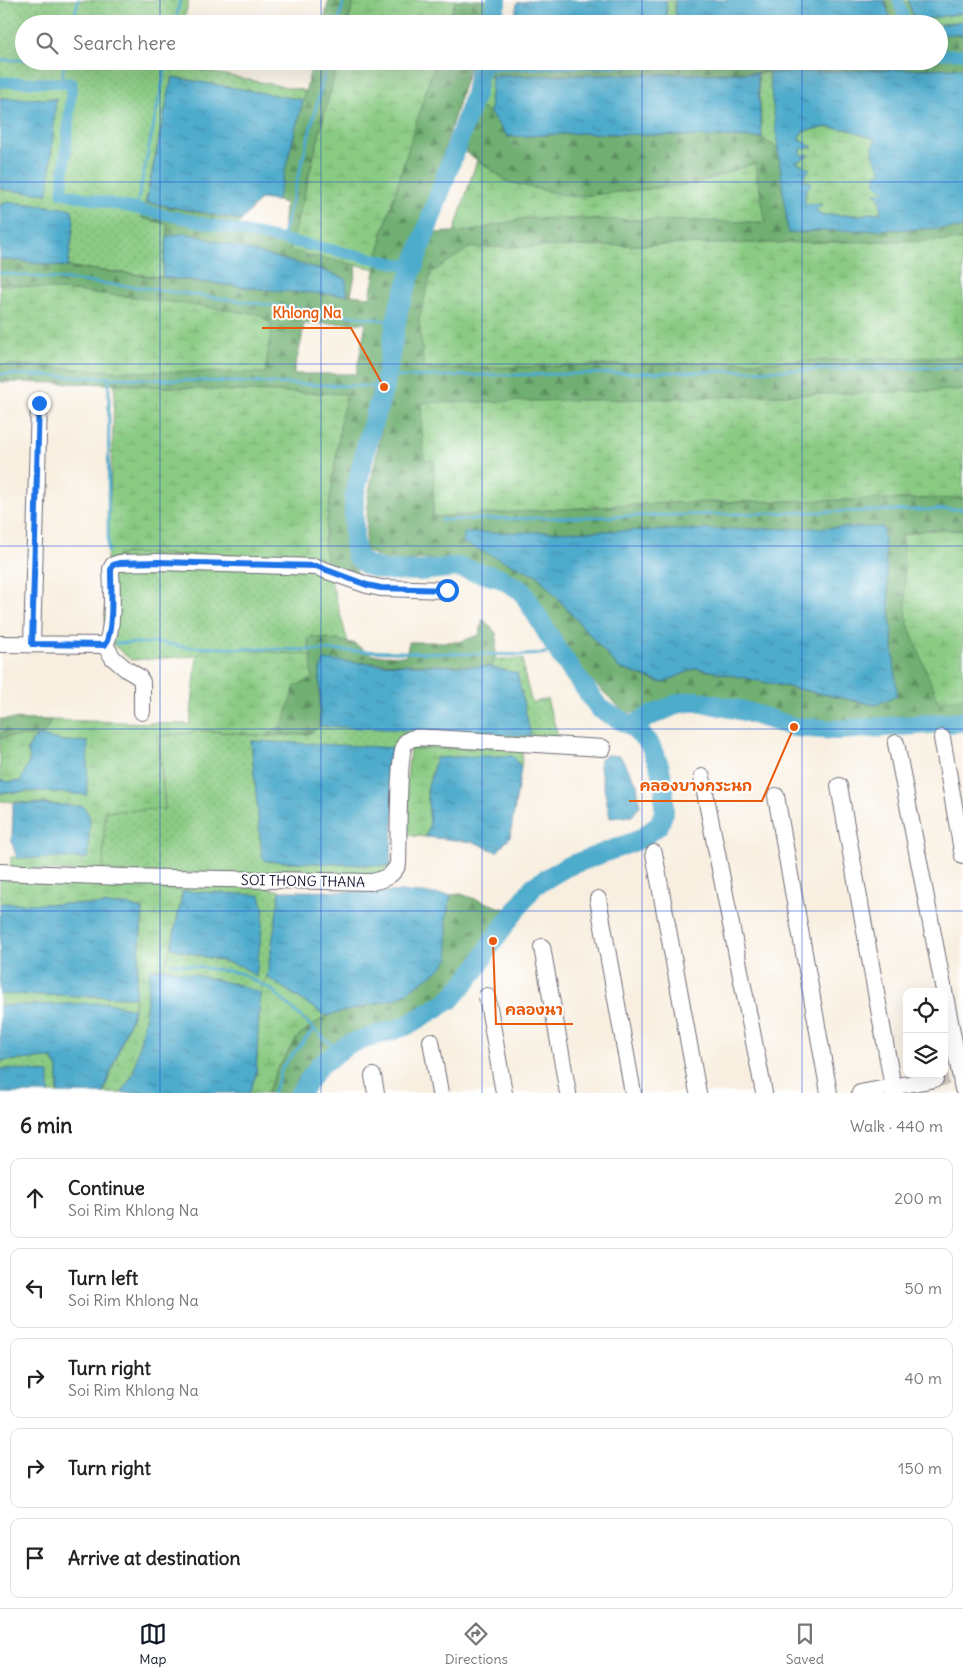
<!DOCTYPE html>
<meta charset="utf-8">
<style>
:root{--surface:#fff;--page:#f2f2f2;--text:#222;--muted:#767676;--line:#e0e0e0;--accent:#111827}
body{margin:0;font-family:Delius,"Playpen Sans Thai",sans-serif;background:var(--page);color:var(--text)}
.controls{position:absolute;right:15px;bottom:15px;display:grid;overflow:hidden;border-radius:10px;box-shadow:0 5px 20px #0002}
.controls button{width:45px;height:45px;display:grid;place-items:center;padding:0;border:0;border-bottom:1px solid var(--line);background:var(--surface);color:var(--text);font:25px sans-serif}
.stop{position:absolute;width:15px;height:15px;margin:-11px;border:4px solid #1a73e8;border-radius:50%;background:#fff}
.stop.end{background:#1a73e8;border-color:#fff;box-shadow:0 1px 5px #0008}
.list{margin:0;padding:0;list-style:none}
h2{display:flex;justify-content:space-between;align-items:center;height:65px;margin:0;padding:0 20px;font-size:21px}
h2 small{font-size:16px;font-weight:400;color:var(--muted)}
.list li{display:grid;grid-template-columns:32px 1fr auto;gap:15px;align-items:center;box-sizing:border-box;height:80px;margin:0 10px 10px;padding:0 10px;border:1px solid var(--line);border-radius:10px}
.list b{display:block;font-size:19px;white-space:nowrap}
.list p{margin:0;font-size:16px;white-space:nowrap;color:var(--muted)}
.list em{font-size:16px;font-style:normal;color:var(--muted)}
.icon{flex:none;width:28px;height:28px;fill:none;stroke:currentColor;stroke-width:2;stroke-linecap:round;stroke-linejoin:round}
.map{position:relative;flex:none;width:963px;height:1093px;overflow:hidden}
.search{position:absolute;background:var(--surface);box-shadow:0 5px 20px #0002;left:15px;right:15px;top:15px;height:55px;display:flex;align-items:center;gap:12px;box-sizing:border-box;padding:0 18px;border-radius:28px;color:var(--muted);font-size:19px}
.sheet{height:515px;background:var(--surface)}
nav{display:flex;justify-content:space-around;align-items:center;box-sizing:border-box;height:70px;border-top:1px solid var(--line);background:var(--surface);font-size:14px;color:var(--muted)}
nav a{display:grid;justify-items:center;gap:2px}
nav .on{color:var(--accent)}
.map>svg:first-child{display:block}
</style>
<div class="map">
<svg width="963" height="1093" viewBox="0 0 963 1093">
<defs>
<pattern id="green-dots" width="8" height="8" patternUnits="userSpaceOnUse" patternTransform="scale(1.25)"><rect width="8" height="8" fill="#8acb83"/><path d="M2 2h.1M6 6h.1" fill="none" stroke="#77ae72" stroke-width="1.8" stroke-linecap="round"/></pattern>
<pattern id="forest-firs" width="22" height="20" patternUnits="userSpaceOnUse" patternTransform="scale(1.25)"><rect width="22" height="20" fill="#6faf71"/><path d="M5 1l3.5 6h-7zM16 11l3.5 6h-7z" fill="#5b8e5e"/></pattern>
<pattern id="wetland-marsh" width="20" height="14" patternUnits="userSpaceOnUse" patternTransform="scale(1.25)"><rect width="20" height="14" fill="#8acb83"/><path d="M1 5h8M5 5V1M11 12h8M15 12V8" fill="none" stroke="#77ae72"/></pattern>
<pattern id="water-ripples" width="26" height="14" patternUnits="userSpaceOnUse" patternTransform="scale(1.25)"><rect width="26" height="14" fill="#4dabcc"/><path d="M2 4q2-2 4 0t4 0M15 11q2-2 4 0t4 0" fill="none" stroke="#408ba7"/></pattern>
</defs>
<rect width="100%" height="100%" fill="#fff"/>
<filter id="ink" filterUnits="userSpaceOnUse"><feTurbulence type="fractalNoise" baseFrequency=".02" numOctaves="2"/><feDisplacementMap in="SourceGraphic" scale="10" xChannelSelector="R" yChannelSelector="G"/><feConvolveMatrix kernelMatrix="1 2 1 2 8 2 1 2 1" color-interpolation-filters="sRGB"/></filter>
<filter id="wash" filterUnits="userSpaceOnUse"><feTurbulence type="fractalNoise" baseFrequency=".0096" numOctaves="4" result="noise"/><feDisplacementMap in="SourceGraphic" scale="20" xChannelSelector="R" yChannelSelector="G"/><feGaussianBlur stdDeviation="1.12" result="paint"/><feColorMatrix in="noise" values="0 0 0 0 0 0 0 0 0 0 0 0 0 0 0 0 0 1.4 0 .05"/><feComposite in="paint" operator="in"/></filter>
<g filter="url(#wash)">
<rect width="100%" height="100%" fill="#f8efe0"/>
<path fill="url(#green-dots)" stroke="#56765f" d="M0,0H189L183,24H24V61H176L175,65L306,91L303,100L172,77L142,218L169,225L162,277L68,267L74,222L49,206L9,202L0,205V188L5,190L48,194L56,99L0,98Z
M666,0H675L676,24H667Z
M963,13V21L939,25V24H916L915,21Z
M758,73H769L779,150L762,138Z
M484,76H492L490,113L480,107Z
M126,553L269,557L326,563L348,642L312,637L308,641L311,655L207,647L197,656L131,660L104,637L107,562Z
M495,659H523L524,673L532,703L547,699L558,735L555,749L504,747L410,749L251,741L262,856L266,861L390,866L376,877L103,872L105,811L165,809L158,736L191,733L198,730L267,736L308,734L320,726L517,673L491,667Z
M169,883L266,887L280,891L267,977L260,993L239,985L164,968L171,948L241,966L256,977L163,890Z
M0,994L135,997L134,1009L106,1003L0,1006Z
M52,1058L58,1069V1093H49L48,1073L11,1069H0V1061Z"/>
<path fill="url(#forest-firs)" stroke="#486856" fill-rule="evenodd" d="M329,0H354L348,24H323Z
M456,0H488L481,24H447Z
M884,0H908L916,24H889L890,17Z
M939,34L963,35V68L690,74L484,76L488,61H939Z
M313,61H338L290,250L357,265L351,295L370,297L382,235L435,61H471L373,387L347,509V544L352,562L358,575L326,563L324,541L342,413L346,394L234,391L115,384L0,382V364L115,371L131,297L0,284V259L278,291L346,279L322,270L185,233L167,237L168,224L142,218L146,202L242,220L236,227L283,235L285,203L277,201ZM366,323L356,374H293L301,343L304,324Z
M480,107L490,113L508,137L580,133L762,138L779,150L789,233L817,231L963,228V240L469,248L424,369L963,357V390L642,399L421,404L434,461L433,517L659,503L963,498V530H928L902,535L938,701L963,698V713L822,724L733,706L692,694L642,712L625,713L580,669L529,596L486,568L427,559L389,562L365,550L368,496L408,296L436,233L476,230L525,218L765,222L755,163L695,184L572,197L508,182L466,152L467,130ZM537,575L875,705L696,668L662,683L619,668Z
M483,619L497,634L495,659L491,667L324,661L320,671V726L308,734L267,736L283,724L295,686L311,655L308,640L312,636L353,643L372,655L406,656L409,642H459L479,635Z
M0,719L52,720L42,736L6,737L0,739Z
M461,894L508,910L490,938L444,999L404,1020L344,1037L316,1060L296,1081L291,1093H267L276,1071L299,1035L326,1016L398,998L448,934L446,917L451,895Z"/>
<path fill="url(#wetland-marsh)" stroke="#56765f" d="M354,0H456L447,24H348Z
M338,61H435L382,235L376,269L290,251Z
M828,127L851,130L877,140L887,192L880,198L881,212L858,215H822L816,210L821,205L805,204L802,179L795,162L809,155H801V149L812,147L798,139L803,131Z
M477,160L508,182L572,197L695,184L755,163L765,222L525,218L476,230L454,232Z
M963,240V357L424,369L419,320L431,273L469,248Z
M0,284L131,297L258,314L272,325L265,373L115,371L0,364Z
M115,384L234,391L347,394L342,413L324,541L326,563L269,557L126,553L107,561Z
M963,390V498L659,503L433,517L434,461L424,460L421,403L642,399Z
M928,530H963V698L938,701L907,621L902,535Z
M207,647L311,655L312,679L295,686L283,724L267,736L198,730L191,733L158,736L165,809L105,811L103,872L10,869L11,857L88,858L83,806L0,801V793L42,791L88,742L62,741L42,736L52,720L190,724L197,656Z
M36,736L27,750L30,759L21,781L9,782L0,780V739L6,737Z
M504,747L523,748L521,768L513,756L436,758L427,791L430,823L426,837L404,835V808L410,749Z
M0,878L169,883L164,890L183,891L171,948L164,968L150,970L145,1019L133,1074L122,1093H103L134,1010L143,910L129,905L0,903Z
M267,977L326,1016L299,1035L276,1071L267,1093H249L256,1075L260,993Z"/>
<path fill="url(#water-ripples)" stroke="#386684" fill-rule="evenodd" d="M533,0H666L667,24H514L517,3Z
M675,0H884L890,17L889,24H676Z
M908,0H963V13L915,21Z
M963,21V35L939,34V25Z
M963,68V228L817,231L788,233L769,73ZM828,127L851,130L876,140C869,152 876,161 882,171L877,174L875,183L886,192L875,193L880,198L881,212L858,215H822L816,210L822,204H805V193L811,183L802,179L810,169L796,162L810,155H801V149L813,147L798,139L803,131Z
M757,73L762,138L580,133L508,137L490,113L492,76Z
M172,77L303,100L277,201L260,199L242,220L146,202Z
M0,98L56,99L48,194L5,190L0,188Z
M9,202L72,209L74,222L68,267L0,259V205Z
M185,233L322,270L346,279L347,295L278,291L162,277L167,237Z
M883,527L897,695L876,705L696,668L663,683L619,668L537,575L463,543L464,533Z
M324,660L373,664L491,667L517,673L531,736L320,726V671Z
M36,736H42L62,741L88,742L87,795L42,791L0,793V780L9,782L21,781L30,759L27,750Z
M251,741L399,748L390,866L266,861L262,856Z
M607,755L620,756L637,784L640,806L632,816L610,818L600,767V759Z
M476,756H513L521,768L510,837L497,852L474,842L426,837L430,823L427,791L436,758Z
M13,803L83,806L90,817L88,858H17L12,843Z
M183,891L260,895L264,910L256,977L241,966L171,948Z
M280,891L405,892L451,895L446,917L449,959L439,970L398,998L326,1016L267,977Z
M0,903L129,905L143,910L135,997L0,994Z
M164,968L239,985L260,993L256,1075L249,1093H122L133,1074L145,1019L150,970Z
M106,1003L134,1009L103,1093H58V1069L52,1058L0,1061V1006Z
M0,1069H11L49,1073V1093H0Z"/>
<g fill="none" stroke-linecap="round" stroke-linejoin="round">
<path stroke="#4dabcc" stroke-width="3" d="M73,24L78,0
M175,24L180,0
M338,24L344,0
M0,60H24
M61,83L65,61
M136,209L167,61
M282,239L328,61
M0,273L137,287L396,322
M0,374L384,387
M386,377L963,367
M441,520L963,509
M108,552L109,377
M116,643H163L185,647L525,655L541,654L557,649
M172,963L240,973L272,990L339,1052
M273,1093L283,1066L314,1029"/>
<path stroke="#4dabcc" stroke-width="11" d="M898,0L906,24
M939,54H963
M480,66L661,61
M0,82L72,83L62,193L413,267"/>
<path stroke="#4dabcc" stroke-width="20" d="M489,24L497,0
M632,726L650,716L680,703L697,701L744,711L794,727L837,730L963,722
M300,1093L319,1066L349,1044L406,1026L450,1000L477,968L493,941L534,886L566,867L641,839L659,825L664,812V786L659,765L649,743L632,726L600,709L560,654L522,591L500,578L457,567L420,571L383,570L367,565L356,556L354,540V498L368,439L384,387L399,307L475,94L481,61"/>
</g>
</g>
<g filter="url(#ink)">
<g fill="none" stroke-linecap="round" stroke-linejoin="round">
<path stroke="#cdc6bf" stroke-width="16" stroke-dasharray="16 8" stroke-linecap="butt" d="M935,1079L948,1077"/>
<g stroke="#6d6a75" stroke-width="18">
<path id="minor" d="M0,644L105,645C114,631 112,587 111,569L113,565L119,563L158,562L316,567L367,585L381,588L447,590
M32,644L39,403
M105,645L113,658L126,669L139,677L142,682V712
M942,738L963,856
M896,743L963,1089
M702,777L764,1093
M839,786L894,1093
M776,796L829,1093
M654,853L698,1093
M0,872L122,877L372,882C384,879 393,876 398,864C399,845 397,752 406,742C413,735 424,738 432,738L603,748
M598,899L633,1093
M542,947L568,1093
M487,996L504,1093
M431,1041L440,1093
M373,1076L376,1093
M860,1093L935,1079"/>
</g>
<use href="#minor" stroke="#fff" stroke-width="16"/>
</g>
</g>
<g fill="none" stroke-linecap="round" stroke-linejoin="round" filter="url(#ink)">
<path stroke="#1a73e8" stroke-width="6" d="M39,403L32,644L105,645C114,631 111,587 111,570L113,565L119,563L158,562L316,566L367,585L381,588L447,590"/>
</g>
<path fill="none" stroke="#1d4ed8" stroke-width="1" stroke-opacity="0.55" d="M160,0V24M321,0V24M482,0V24M642,0V24M802,0V24M160,61V1093M321,61V1093M482,61V1093M642,61V1093M802,61V1093M0,182H963M0,364H963M0,546H963M0,729H963M0,911H963"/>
<g text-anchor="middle" stroke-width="4" stroke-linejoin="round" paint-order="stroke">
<g font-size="14" fill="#22223b" stroke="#fff">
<text transform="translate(303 881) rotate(1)" y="5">SOI THONG THANA</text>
</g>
</g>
<path fill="none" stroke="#e8590c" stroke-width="2" d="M384 387L351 328H262M794 727L762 801H629M493 941L496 1024H573"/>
<g fill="#e8590c" stroke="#fff" stroke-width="2">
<circle cx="384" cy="387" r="5"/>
<circle cx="794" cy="727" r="5"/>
<circle cx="493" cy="941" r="5"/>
</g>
<g font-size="15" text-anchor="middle" font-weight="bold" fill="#e8590c" stroke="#fff" stroke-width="4" stroke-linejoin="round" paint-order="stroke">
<text x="307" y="318">Khlong Na</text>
<text x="696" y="791">คลองบางกระนก</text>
<text x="534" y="1015">คลองนา</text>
</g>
</svg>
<div class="controls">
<button><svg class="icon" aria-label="locate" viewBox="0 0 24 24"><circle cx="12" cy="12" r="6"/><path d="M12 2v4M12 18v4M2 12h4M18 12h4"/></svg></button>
<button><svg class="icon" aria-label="layers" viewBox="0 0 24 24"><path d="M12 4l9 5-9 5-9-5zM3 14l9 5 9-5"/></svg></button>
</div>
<div class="stop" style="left:447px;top:590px"></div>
<div class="stop end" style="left:39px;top:403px"></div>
<div class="search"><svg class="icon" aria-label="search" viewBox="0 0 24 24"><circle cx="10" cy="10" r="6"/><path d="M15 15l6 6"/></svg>Search here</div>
</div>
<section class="sheet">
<h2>6 min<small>Walk · 440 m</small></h2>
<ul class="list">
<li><svg class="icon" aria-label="ahead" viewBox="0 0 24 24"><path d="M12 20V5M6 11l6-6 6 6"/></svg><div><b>Continue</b><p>Soi Rim Khlong Na</p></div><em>200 m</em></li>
<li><svg class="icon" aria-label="left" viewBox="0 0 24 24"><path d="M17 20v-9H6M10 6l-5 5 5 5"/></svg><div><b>Turn left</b><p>Soi Rim Khlong Na</p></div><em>50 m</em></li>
<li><svg class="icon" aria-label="right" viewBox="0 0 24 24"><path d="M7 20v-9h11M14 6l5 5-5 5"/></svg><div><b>Turn right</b><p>Soi Rim Khlong Na</p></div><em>40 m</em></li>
<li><svg class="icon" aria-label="right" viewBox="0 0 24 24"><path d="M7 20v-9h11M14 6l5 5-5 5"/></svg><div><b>Turn right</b></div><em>150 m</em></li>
<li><svg class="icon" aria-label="arrive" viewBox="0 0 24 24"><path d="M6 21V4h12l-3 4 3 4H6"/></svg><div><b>Arrive at destination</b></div></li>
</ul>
</section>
<nav>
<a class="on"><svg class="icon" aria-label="map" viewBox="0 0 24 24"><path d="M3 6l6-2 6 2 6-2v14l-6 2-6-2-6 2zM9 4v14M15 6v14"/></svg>Map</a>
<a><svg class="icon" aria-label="directions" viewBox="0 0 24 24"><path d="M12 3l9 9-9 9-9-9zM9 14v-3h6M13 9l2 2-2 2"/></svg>Directions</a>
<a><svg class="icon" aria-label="saved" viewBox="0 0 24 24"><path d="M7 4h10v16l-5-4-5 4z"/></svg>Saved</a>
</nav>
